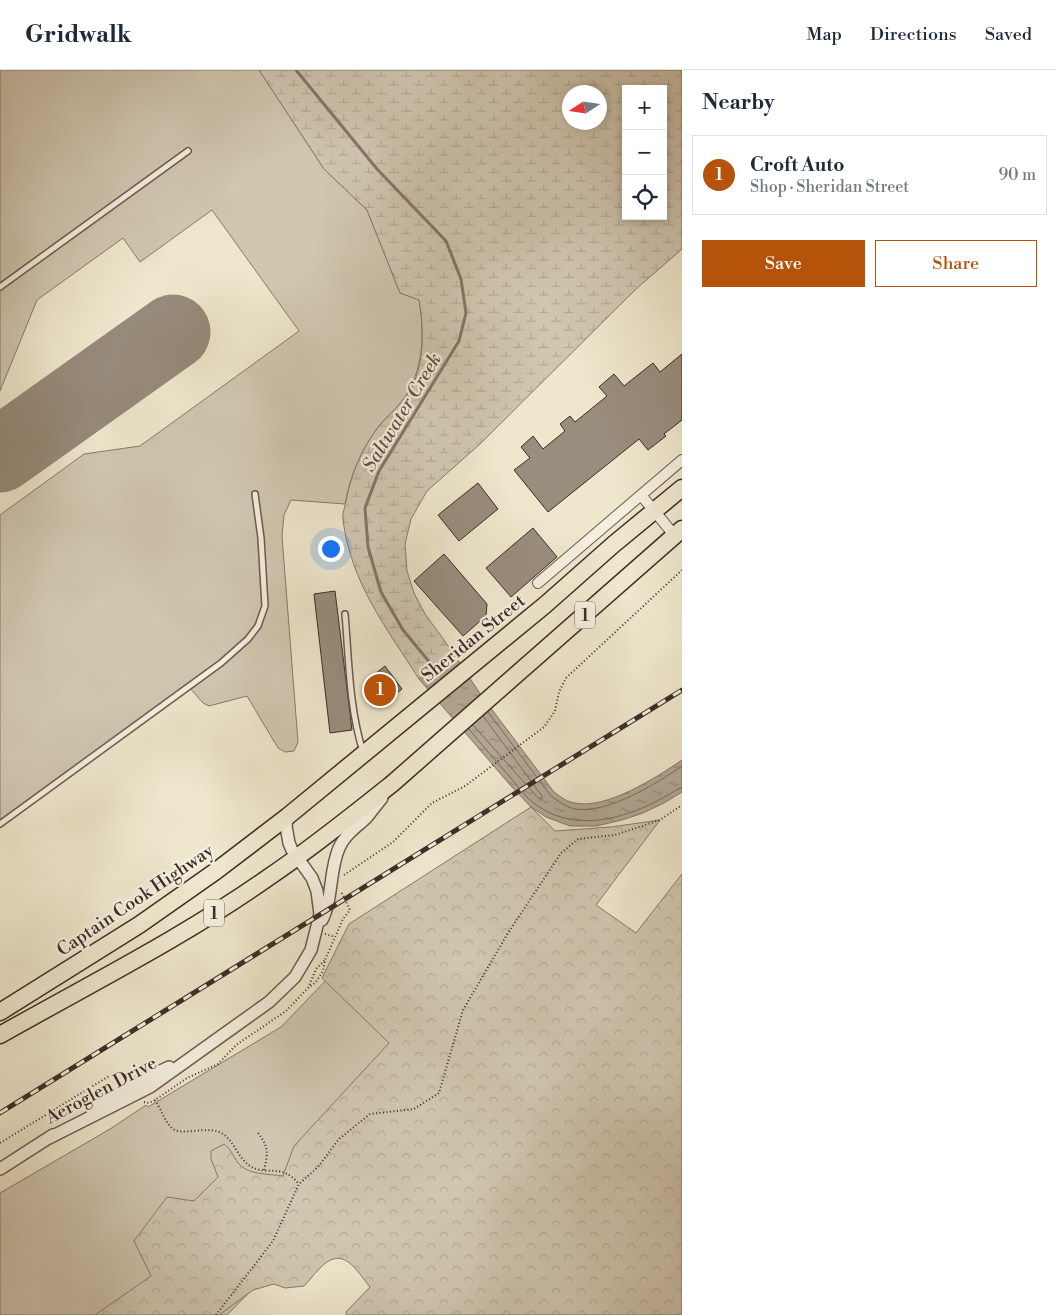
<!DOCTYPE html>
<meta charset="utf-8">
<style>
:root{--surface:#fff;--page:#f2f2f3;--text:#1f2937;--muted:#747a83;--line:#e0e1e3;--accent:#b45309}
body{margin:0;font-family:"Libre Bodoni",serif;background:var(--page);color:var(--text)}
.controls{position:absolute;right:15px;top:15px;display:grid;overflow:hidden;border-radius:0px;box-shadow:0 2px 8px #0003}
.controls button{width:45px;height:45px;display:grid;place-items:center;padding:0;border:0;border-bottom:1px solid var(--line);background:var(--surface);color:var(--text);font:25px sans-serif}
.compass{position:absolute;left:562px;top:15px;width:45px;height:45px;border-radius:50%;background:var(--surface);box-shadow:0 2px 8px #0003;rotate:258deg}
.you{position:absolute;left:330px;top:478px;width:18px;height:18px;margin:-12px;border:4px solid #fff;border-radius:50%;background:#1a73e8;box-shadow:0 0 0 8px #1a73e833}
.badge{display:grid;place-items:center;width:32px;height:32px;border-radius:50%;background:var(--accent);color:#fff;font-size:16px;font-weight:700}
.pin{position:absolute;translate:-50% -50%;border:2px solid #fff;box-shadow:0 1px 5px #0006}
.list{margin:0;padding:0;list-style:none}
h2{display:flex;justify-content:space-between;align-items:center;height:65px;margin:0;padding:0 20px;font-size:21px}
h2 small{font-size:16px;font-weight:400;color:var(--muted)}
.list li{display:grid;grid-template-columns:32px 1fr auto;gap:15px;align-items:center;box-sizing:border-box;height:80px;margin:0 10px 10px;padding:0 10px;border:1px solid var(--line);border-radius:0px}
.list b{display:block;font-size:19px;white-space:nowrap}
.list p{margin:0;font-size:16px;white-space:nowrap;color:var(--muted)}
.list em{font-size:16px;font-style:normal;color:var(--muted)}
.actions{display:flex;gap:10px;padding:15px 20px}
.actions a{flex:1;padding:11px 0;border:1px solid var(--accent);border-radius:0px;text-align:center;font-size:18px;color:var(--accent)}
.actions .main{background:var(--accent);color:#fff}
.icon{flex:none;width:28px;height:28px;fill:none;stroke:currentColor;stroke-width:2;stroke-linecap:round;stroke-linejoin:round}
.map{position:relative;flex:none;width:682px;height:1245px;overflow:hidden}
header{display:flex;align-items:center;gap:30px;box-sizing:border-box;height:70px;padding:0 25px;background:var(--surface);border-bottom:1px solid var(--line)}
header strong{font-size:24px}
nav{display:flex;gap:28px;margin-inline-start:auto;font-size:18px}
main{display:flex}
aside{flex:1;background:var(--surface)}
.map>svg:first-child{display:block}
</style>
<header>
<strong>Gridwalk</strong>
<nav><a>Map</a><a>Directions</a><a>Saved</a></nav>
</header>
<main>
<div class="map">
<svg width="682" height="1245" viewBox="0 0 682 1245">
<defs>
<pattern id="forest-crowns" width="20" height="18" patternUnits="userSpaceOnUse" patternTransform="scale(1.25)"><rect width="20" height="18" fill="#d0c7b1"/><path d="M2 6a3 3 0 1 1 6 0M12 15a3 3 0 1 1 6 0" fill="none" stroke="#b4ab98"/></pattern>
<pattern id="wetland-marsh" width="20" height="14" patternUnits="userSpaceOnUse" patternTransform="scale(1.25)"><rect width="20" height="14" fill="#d0c7b1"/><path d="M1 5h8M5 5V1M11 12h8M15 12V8" fill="none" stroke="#b4ab98"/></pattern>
<pattern id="water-ripples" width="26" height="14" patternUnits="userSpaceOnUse" patternTransform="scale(1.25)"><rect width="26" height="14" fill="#b2a794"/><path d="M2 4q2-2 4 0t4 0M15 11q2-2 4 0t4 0" fill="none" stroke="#928879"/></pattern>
</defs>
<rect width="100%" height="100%" fill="#eee7cd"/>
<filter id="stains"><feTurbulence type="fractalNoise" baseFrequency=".004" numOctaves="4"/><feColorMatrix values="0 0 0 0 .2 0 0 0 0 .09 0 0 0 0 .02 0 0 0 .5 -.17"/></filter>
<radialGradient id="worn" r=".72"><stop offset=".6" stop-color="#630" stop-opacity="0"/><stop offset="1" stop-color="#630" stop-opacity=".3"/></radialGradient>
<path fill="#d0c7b1" stroke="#867a6c" d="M0,0H259L324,99L367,140L400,223L419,229C424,260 424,290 410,319C403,333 388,345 378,357C361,380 350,406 345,434L291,430L284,445L282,466L298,672L294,681L285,682L278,678L247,626L209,636L203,633L189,617L0,754V445L84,384L140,376L299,261L212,140L140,192L123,168L37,230L0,321Z
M333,903L429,982L285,1186L227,1245H0V1123L110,1059L146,1035L148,1037L281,957Z"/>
<path fill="url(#forest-crowns)" stroke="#867a6c" d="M531,737L555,761L611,757L660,750L596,835L636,863L682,804V1245H347L346,1242L370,1217C356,1200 343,1174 320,1198C314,1204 310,1210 304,1216L285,1218L274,1214L253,1220L219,1245H95L151,1206L134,1171L167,1127L194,1131L218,1107L211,1089V1081L224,1074C231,1079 233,1086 238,1093C247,1105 269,1104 283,1106L294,1076L389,973L322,908L349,854Z"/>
<path fill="url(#wetland-marsh)" stroke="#867a6c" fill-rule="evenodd" d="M259,0H682V179L636,219L480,374L427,421L411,449L405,474L407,501L414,523L425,544L452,581L419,609C386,557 351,513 343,450C342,444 345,437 346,431C351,404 362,378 379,356C389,345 401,334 409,322C425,296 424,258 419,230L400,223L367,140L324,99ZM626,19H663V146H626ZM570,22H600V52H570Z"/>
<path fill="url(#water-ripples)" stroke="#837668" d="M452,581L481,625L554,722C561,727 567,732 575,733C606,740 657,707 682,690V722L664,733L643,743L622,750L596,756H570L546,747L531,737L511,716L419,609Z"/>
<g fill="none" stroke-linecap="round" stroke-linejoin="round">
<path stroke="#786a5d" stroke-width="1" d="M488,642L551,726C558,731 566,737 575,739C608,744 656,714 682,696
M473,655L538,728L542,729V726L483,646
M469,659C482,675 495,690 509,706C517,715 525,727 535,734C579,767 637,745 678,719L682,718"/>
<path stroke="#837668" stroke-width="3" d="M296,0L377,99L446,171L461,209L466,243L459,271L379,401L365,438L368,477L381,522L403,560L436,600"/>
<path stroke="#968a7a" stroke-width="75" d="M0,385L173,262"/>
</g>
<path fill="#998d7d" stroke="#3d2c26" d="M682,284V350L664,364L666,366L648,380L639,369L548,442L514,400L530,388L521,377L533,366L543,379L565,361L560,354L570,346L575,352L607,326L599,317L614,304L624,316L653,293L660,302Z
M478,413L498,439L459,471L438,445Z
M533,458L557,487L511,527L486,498Z
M444,484L487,534L486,546L463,566L414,511Z
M335,521L352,660L330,663L314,524Z
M385,596L402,619L383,634L365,612Z"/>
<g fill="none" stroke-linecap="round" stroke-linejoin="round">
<g stroke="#695b50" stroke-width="8">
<path id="service" d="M0,217L188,81
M345,544C349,590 349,637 363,682
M0,754L221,593L248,569L258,556L265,536L261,468L255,424"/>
</g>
<g stroke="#695b50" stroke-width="12">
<path id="minor" d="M641,425L675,466
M538,513L682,390"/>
</g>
<g stroke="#695b50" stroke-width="14">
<path id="tertiary" d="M322,850C333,829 329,801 339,778C345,764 357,757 367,747C372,741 377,734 382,728
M92,1040L145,1008L169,997
M47,1069L150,1017L269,932L295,907L311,880L320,844L317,821L312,808L292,780L289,773L286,756L288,746
M0,1099L53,1065"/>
</g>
<g stroke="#3d2c26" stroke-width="19">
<path id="trunk" d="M0,942L139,855L216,801L288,746L545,535L614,474L682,418
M0,965C90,914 184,867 269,807C312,778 353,745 393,713L682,459"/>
</g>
<path stroke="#3d2c26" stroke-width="2" stroke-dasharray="1 2.5" stroke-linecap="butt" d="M344,805L393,772L432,733L465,716L544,657L555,641L559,622L566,608L682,500
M325,864L335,867
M308,918L316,899L325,890
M155,1030C161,1039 164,1050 171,1057C179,1068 209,1054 223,1064C234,1071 238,1088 250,1096C269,1107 280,1092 299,1114
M144,1032L149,1033L155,1030L187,1008L218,994L236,975L286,941L308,918L316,912L323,901L325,890L343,849L350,840L341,821
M258,1063C269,1077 268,1083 264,1100
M0,1073L114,1003L122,1001L126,1006
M216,1245L273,1171L299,1114L318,1097L339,1069L370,1044L414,1039L439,1023L463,940L508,863L561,783L578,769L615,765L660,750L682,735"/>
<use href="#service" stroke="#f4efde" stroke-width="5"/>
<use href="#minor" stroke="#f4efde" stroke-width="10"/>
<use href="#tertiary" stroke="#f4efde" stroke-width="11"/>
<use href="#trunk" stroke="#eee7cd" stroke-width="16"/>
<g stroke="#3d2c26" stroke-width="5">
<path id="rail" d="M0,1043L682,620"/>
</g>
<use href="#rail" stroke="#f4efde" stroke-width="3" stroke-dasharray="9" stroke-linecap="butt"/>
</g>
<g text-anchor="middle" stroke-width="4.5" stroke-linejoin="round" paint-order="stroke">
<g fill="#f4efde" stroke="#74665d" stroke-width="1">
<rect x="575" y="531.5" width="20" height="27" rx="4"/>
<rect x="204" y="829.5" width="20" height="27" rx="4"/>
</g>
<g font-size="16" font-weight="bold" fill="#3d2c26">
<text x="585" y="551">1</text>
<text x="214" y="849">1</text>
</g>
<g font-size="18" fill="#3d2c26" stroke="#f4efde">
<text transform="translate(473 568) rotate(-39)" y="6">Sheridan Street</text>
<text transform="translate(135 830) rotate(-34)" y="6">Captain Cook Highway</text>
<text transform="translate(101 1020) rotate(-28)" y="6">Aeroglen Drive</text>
</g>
<g font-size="19" font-style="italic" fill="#605147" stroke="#f4efde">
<text transform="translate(401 342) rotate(-59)" y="7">Saltwater Creek</text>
</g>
</g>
<rect width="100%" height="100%" filter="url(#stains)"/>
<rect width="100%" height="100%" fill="url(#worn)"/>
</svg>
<div class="controls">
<button>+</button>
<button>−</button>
<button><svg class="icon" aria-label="locate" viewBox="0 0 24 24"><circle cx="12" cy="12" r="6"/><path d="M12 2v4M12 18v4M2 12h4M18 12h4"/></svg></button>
</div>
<svg class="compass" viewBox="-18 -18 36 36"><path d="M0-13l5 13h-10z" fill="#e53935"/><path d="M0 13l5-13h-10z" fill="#747a83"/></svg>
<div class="you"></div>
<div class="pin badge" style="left:380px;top:620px">1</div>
</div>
<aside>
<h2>Nearby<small></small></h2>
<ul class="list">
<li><span class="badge">1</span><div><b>Croft Auto</b><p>Shop · Sheridan Street</p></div><em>90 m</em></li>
</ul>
<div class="actions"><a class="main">Save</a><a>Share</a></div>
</aside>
</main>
